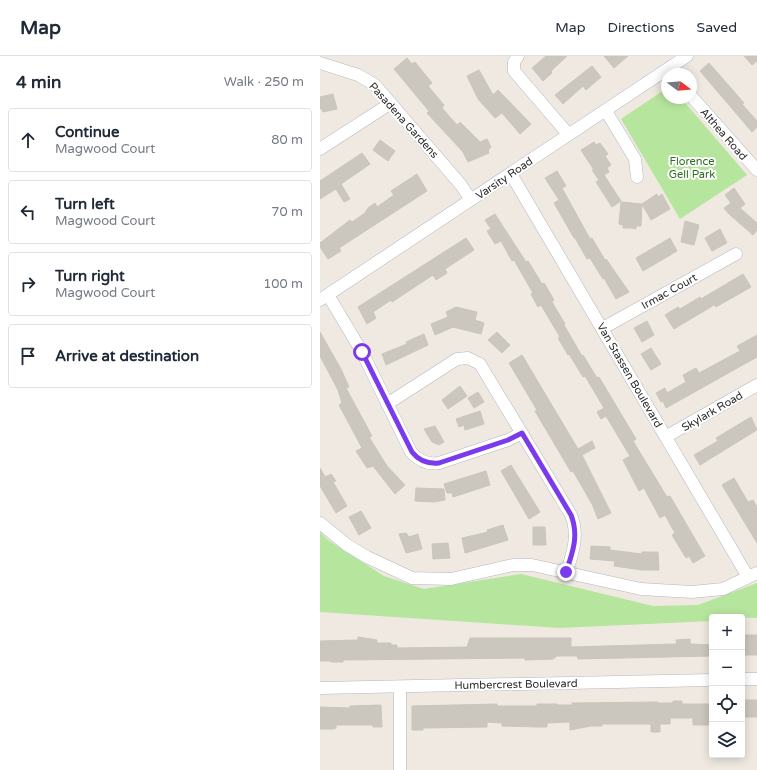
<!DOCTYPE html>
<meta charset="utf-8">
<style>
:root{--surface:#fff;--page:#f2f2f3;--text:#1f2937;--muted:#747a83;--line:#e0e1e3}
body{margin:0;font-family:"Varela Round",sans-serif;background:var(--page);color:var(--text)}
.controls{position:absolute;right:12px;bottom:12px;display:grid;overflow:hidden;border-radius:4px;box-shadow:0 2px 10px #0003}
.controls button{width:36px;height:36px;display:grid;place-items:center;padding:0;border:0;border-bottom:1px solid var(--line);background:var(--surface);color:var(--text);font:20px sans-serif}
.compass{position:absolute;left:341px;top:12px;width:36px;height:36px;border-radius:50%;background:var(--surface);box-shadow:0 2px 10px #0003;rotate:106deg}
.stop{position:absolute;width:12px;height:12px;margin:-9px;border:3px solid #7c3aed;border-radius:50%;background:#fff}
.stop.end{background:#7c3aed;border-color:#fff;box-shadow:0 1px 4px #0008}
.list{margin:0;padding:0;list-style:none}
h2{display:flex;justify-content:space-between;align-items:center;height:52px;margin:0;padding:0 16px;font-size:17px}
h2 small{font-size:13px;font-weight:400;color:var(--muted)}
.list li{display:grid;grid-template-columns:26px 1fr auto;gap:12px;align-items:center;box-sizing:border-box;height:64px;margin:0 8px 8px;padding:0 8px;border:1px solid var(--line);border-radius:4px}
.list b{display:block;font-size:15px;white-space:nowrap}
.list p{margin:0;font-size:13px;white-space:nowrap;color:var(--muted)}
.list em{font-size:13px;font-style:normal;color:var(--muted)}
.icon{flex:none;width:22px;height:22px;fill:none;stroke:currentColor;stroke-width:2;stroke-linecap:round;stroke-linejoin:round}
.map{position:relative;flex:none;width:437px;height:714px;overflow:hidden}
header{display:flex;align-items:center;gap:24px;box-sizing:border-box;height:56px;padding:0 20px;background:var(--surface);border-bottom:1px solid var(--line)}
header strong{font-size:19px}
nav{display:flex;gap:22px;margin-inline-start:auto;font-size:14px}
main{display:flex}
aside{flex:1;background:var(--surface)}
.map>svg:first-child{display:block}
</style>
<header>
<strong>Map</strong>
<nav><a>Map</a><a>Directions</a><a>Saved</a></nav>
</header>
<main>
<aside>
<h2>4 min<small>Walk · 250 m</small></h2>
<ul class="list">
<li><svg class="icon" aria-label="ahead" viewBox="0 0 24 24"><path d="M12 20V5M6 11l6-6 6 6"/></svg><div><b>Continue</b><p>Magwood Court</p></div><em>80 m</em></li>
<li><svg class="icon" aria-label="left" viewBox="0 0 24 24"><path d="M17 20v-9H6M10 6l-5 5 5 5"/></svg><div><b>Turn left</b><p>Magwood Court</p></div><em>70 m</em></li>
<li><svg class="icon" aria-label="right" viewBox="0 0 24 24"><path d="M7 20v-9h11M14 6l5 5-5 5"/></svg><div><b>Turn right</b><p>Magwood Court</p></div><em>100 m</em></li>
<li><svg class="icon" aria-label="arrive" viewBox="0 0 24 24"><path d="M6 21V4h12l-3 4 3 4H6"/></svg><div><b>Arrive at destination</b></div></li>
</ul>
</aside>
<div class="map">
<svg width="437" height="714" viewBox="0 0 437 714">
<rect width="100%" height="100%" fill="#efe9e1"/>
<path fill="#b6e59e" d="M347,32V42H361L427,119L360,163L301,63Z
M0,476L8,484L64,520L104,533L201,518L333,550L378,549L437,527V562L392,561V565L239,572L0,556Z"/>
<path fill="#cbc7bf" stroke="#cbc5ba" d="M226,0H247L231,15L232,17L223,25L212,12Z
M284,0H308L294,12Z
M424,0H437V5L432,9Z
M87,2L92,8L95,6L112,27L108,30L124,49L122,52L137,69L140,66L160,86L167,83L171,91L168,94L169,97L148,106L143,96L107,57L109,55L74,13Z
M389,7L424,47L422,48L437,65V71L432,76L380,15Z
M272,10L281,21L266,34L263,30L243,48L235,39Z
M159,14L173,39L178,34L211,68L200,78L182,57L175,62L158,43L147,20Z
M13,38L17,53L3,56L2,53H0V41Z
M60,84L75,95L68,105L53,94Z
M274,86L276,89L280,87L288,98L285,100L291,109L287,112L289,116L284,119L301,145L292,151L276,126L279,124L272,114H274L261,94Z
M42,97L50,108L21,128L30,143L24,146L16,133L0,143V125Z
M237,115L246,130L242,132L270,183L272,182L285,204L286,203L309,236L296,243L284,222L283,223L270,202L267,203L255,182H254L234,147L239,144L225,122Z
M97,118L107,135L19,192L21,195L8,203L0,191V187L30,164L32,166L45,157L48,152L55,147L57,151L74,139L71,135Z
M414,132L425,148L420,152L437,167V174L433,179L409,158L404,152L411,147L405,139Z
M337,138L338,141L342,138L350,153L331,164L322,148L321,170H316V173L312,172H303V169L299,168L301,146L322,148Z
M175,158L206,206L208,205L222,228L224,227L234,244L232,246L245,268L244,269L262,300L263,299L277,322L279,321L316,383L313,385L347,441L350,440L385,500L373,507L369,500L366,502L352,479L355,477L345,459L340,462L324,432L319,435L303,404L310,400L286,360L281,363L277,356L284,352L265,320L263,321L249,298L248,299L238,282L240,281L221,249L218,251L211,238L213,237L194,204L192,205L181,185L175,188L167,175L171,173L165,164Z
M365,165L379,169L374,189L361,186Z
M400,173L407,187L392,195L385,182Z
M146,182L154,194L125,213L127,217L116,224L113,219L72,246L71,244L53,256L56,262L47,268L38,251Z
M350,182L357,195L323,215L316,202Z
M423,218L431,231L396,251L394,249L354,273L345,259L358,251L360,253L380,241L381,243Z
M136,251L157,256L155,264L164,267L161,278L133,271L115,279L111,268L128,261L126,256Z
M327,265L334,279L322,286L314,272Z
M0,276L21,313L29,331L26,332L52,380L49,381L67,410L85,429L75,438L53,410L47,412L36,395L42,392L19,349L22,347L18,334L0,300Z
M177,276L190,289L182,297L168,284Z
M104,278L108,289L66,309L62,298L87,288L86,286Z
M437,279V301L346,352L343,345L341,346L336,337L345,332L347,337L366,326L363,319L376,312L379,317L420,295L417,290Z
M331,292L341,308L331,314L321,298Z
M202,299L258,393L272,385L275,392L262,399L291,457L278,463L272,448L253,415L251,416L215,355L217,354L189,307Z
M140,330L147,340L128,353L122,344Z
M158,336L164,346L154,352L148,342Z
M160,355L164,368L145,374L144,369L139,371L136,363Z
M431,361L437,374L380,409L374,399L398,385L396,382Z
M115,370L124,386L119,389L112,386L104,373Z
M191,409L220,456L209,463L181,415Z
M0,412L5,421L11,418L16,425L13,426L27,450L16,457L0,430Z
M166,415L170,429L133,441L132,437H127L124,428Z
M414,422L428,446L433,444L437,451V487L402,429Z
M96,432L124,433L125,444L114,446L95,445Z
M41,455L51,472L39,479L29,461Z
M183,469L188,484L145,497L142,482L168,476L167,474Z
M213,471H225L226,489H213Z
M86,477L89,481L98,478L102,493L86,497L79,478Z
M128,487L130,502L113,503L112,488Z
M271,490L290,491V494L322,498V496H338L339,514H322L294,510L295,505L270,503Z
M422,579H437V599H422Z
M38,581L57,584V587H71V589H77V592L147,591L150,582H251V591L357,588L356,584L370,583V588L392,589V600L258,603L257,600H237L233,603L205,604V602L23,604V606H11V605H0V585L38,584Z
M422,644H437V661H422Z
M353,645H362V648H392V669H373V662H350V668H340V676H331V668H282V670H271L250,674V666L227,667V671H218L182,670V667L167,666V671L103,672V674H92V650L177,648V650H217V648H237V649H252V647L338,646V647H353Z
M61,649L62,671H53V669H16V672L13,673H0V651L30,652V650Z"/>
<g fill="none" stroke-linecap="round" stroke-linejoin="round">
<g stroke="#b4b7c1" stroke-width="13">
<path id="minor" d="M198,0L194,6V15L248,78
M0,7L38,19L55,29L141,129L151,144
M371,40L437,114
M286,55L315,103L317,121
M0,93L71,47
M191,118L428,521
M8,239L42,296L91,396C99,405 108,409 119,407L188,384L202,377
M0,244L367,0
M283,272L416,198
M67,348L137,303L148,302L160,308L251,459C259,479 253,496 247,515
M347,380L437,329
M0,467L27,489L47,501L92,522L131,523L193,509H212L321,533L372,536L403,533L437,517
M422,623H437
M80,631V714
M0,632L392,624"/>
</g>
<use href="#minor" stroke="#fff" stroke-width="12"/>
</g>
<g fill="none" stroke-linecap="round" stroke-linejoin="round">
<path stroke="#7c3aed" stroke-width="5" d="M42,296L92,396C99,405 108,408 119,407L188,384L202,377L251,459C259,479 253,496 246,516"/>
</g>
<g text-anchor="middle" stroke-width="4" stroke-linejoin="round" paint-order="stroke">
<g font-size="11" fill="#2e2e2e" stroke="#fff">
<text transform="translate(84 64) rotate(48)" y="4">Pasadena Gardens</text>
<text transform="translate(404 78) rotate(49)" y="4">Althea Road</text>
<text transform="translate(184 122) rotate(-34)" y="4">Varsity Road</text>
<text transform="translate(349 235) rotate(-29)" y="4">Irmac Court</text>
<text transform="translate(310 319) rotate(60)" y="4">Van Stassen Boulevard</text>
<text transform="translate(392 355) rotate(-30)" y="4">Skylark Road</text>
<text transform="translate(196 628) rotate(-1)" y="4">Humbercrest Boulevard</text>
</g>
<g font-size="11" fill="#2c6e1b" stroke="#fff">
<text x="372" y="109">Florence<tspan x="372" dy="13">Gell Park</tspan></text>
</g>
</g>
</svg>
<div class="controls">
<button>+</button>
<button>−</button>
<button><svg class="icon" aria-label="locate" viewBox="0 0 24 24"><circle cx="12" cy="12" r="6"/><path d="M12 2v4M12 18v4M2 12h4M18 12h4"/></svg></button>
<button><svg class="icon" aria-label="layers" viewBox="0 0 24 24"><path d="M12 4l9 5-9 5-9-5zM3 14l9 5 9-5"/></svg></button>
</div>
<svg class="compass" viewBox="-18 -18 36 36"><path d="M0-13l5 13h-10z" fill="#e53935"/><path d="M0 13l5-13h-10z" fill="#747a83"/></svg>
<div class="stop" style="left:42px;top:296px"></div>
<div class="stop end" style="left:246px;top:516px"></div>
</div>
</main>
